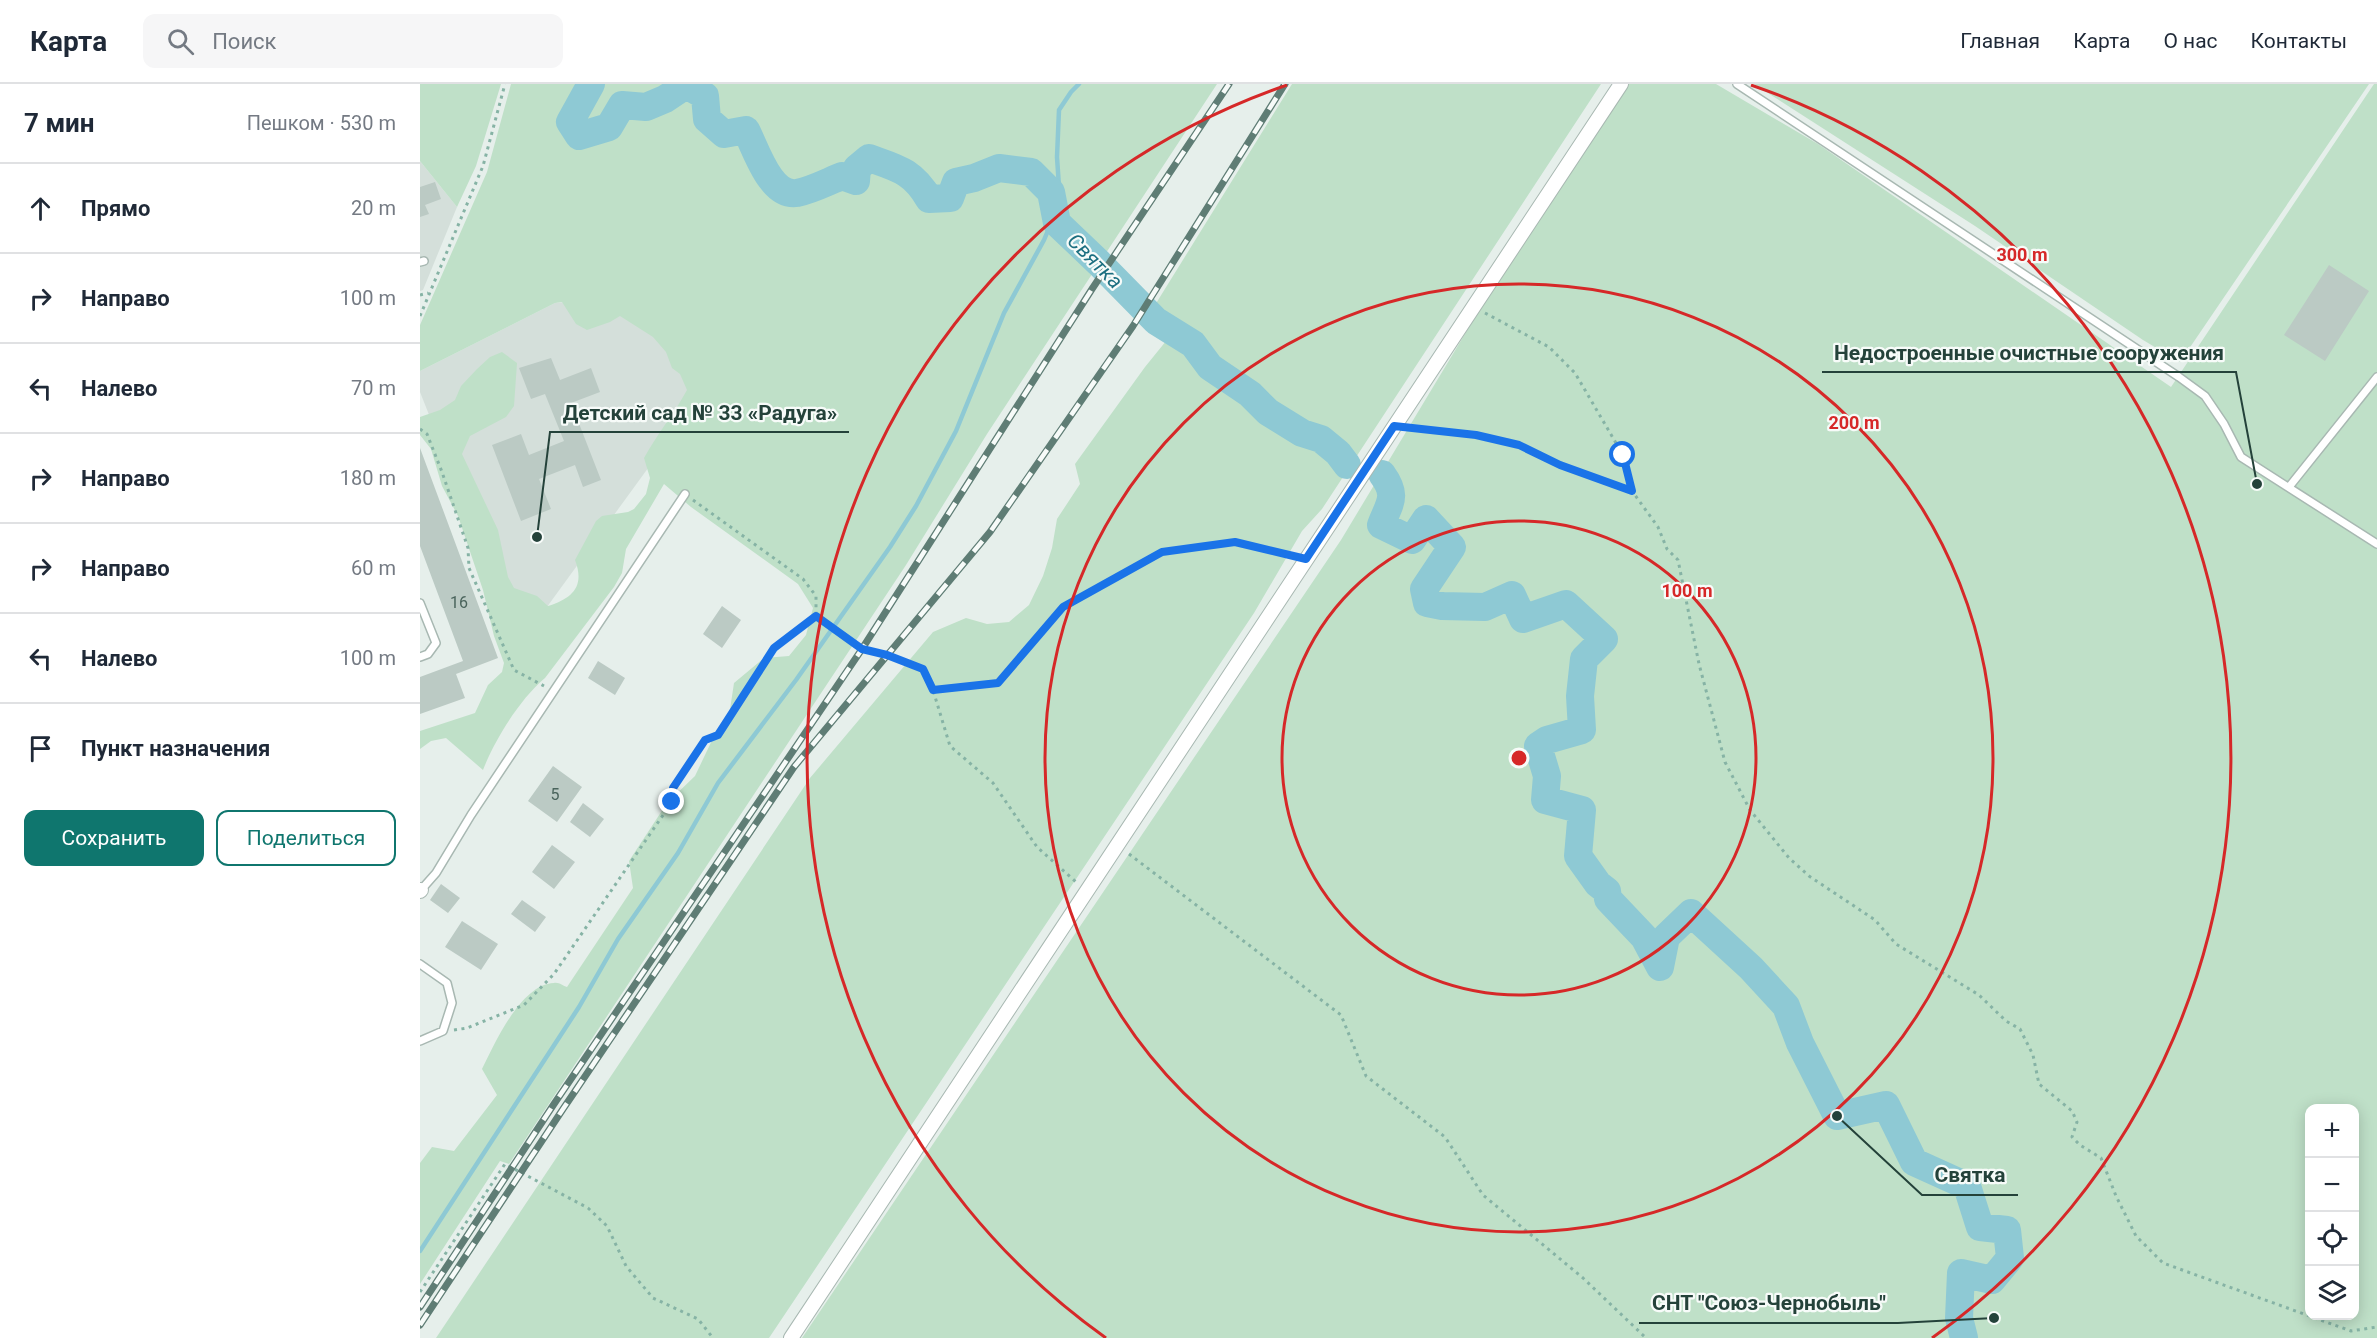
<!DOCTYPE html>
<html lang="ru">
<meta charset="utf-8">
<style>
:root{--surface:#fff;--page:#f6f6f7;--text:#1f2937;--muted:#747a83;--line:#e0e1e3;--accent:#0f766e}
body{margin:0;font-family:Roboto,sans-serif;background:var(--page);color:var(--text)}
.controls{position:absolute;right:18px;bottom:18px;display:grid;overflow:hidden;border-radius:12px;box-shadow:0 3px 15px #0003}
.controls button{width:54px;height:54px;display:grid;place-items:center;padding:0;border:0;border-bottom:2px solid var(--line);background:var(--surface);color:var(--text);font:30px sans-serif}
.stop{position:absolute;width:18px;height:18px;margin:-14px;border:4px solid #1a73e8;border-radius:50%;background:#fff}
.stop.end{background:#1a73e8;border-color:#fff;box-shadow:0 2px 6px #0008}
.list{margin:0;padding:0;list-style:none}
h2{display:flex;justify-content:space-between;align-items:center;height:78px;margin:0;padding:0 24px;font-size:26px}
h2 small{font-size:20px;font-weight:400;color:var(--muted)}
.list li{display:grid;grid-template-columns:39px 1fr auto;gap:18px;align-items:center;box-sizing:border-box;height:90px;padding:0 24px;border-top:2px solid var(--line)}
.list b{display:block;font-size:22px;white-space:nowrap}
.list em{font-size:20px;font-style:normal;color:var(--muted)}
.actions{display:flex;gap:12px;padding:18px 24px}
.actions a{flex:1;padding:14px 0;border:2px solid var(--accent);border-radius:12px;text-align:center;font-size:21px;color:var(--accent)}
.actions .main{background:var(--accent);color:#fff}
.icon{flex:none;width:33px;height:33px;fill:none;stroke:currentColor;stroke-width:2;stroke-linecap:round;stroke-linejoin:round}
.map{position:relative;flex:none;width:1957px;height:1254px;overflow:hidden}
header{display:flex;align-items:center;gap:36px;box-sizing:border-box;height:84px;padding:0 30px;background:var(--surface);border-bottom:2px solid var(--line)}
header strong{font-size:28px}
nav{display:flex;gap:33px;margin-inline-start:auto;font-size:21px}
.search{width:420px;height:54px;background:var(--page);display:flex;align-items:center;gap:15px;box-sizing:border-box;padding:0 21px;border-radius:12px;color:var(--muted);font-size:22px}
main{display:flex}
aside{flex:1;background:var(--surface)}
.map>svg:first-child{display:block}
</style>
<header>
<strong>Карта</strong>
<div class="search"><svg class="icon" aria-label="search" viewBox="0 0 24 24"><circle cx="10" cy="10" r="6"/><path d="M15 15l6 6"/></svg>Поиск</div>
<nav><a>Главная</a><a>Карта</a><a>О нас</a><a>Контакты</a></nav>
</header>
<main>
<aside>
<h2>7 мин<small>Пешком · 530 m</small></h2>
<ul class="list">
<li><svg class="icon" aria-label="ahead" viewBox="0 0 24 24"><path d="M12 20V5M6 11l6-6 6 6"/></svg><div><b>Прямо</b></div><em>20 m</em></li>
<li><svg class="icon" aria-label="right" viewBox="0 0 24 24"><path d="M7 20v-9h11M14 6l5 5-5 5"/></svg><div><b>Направо</b></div><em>100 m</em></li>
<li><svg class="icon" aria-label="left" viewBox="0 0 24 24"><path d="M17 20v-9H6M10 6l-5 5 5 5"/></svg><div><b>Налево</b></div><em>70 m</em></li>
<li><svg class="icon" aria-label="right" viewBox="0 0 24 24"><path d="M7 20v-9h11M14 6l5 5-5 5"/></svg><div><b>Направо</b></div><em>180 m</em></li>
<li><svg class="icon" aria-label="right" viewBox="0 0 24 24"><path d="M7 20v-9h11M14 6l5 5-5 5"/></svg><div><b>Направо</b></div><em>60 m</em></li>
<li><svg class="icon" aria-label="left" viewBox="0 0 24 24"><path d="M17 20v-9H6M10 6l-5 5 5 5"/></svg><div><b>Налево</b></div><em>100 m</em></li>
<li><svg class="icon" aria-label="arrive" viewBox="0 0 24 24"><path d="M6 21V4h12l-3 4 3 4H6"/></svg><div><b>Пункт назначения</b></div></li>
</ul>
<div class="actions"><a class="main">Сохранить</a><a>Поделиться</a></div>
</aside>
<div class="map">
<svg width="1957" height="1254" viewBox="0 0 1957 1254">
<rect width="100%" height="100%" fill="#e6efeb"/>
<path fill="#d4dfda" d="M0,77L37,123L3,206L0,207Z
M196,213L306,277L100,560L0,308V287L135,219Z"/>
<path fill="#bfe0c8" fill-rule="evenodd" d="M0,0H81L56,82L37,123L0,77Z
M91,0H797L567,350L486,481L89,1080L80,1077L0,1200V1079L12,1063L34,1067L77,1011L62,985C75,959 101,900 134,899C139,898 143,902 147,903L213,804L209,777L247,719L275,692L295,650L309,632L314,599L344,574L369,572L386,551L393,524L378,500L271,423L244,400L206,465L202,489L194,503L125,594C100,615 75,655 63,686L26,654L11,657L0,665V647L55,629L68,601L82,588L84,579L74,552L63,506L38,432L22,402L11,365L0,351V333L20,326L35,316L41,302L57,285L70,273L82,268L97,279L94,322L86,333L50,352L42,370L78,446L88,493L94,504L117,512L128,522C153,514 165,502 155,476L176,437L182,432L208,428L214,425L226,410L230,394L224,374C237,350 254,330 267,306L260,290L252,284L246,268L233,253L200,232L190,238L167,246L156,240L142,218L135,219L0,287V241L67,88Z
M872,0H1181L902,425L882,447L834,529L349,1254H16L390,694L513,548L546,534L567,540L589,538L609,521L623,492L632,464L637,435L660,400L655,380L725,283L759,241L735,221Z
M1209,0H1296L1398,60L1751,303L1954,0H1957V1254H382L921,456L1140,92ZM1890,1024H1934V1232H1890Z
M1334,0H1949L1760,278L1723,256L1555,142Z"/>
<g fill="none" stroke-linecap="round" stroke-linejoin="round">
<path stroke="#8ec9d4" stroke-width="4.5" d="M0,1167L159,923L198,855L258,769L298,699L376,596L470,463L496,422L536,347L584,229L624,156L640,118L637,73L639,26L651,8L659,0"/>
<path stroke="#8ec9d4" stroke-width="28" d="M171,0L150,38L159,52L189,43L202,21L226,23L245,15L266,1L285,12L287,35L304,50L326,46C336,65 350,113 377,109C392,106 407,98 422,92L436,97L437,84L449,74C477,84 493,87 509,115L530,114L536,98L554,94L579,84L611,88L631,108L637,139L679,179L736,237L773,260L790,283L830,310L848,328L882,349L901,355L918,369L927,381
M962,390C978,412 970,418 961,441L992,456L1006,435L1032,463L1004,505L1007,519L1022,522L1065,523L1092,511L1103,535L1146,520L1184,555L1164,575L1160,612L1162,646L1127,656L1118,662L1127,692L1125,716L1162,726L1158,772L1178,800L1187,807L1188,815L1224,853L1240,883L1246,853L1271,829L1331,884L1366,922L1380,959L1417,1032L1466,1021L1494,1078L1547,1102L1560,1143L1587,1146L1590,1174L1572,1196L1541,1189L1539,1234L1544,1254"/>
</g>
<path fill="#bbcac4" d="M15,98L21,115L5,121L9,130L0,133V103Z
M1909,181L1949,207L1905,277L1864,251Z
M131,274L140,296L171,284L180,308L151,319L181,396L163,403L155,381L119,395L131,425L101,437L72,361L101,350L109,371L144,357L125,310L111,315L99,284Z
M0,364L78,574L36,590L45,614L0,630V593L43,577L0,462Z
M302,522L321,536L302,564L283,550Z
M178,577L205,594L195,611L168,594Z
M133,682L162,703L137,738L108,717Z
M163,719L184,735L170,753L150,738Z
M132,761L155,778L134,805L112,788Z
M21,800L40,814L28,829L10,816Z
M102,816L126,833L115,848L91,830Z
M42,837L78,860L61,886L25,863Z"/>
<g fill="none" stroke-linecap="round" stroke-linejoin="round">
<g stroke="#a8b8b2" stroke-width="10">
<path id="service" d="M1317,0L1759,293L1785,312L1804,340L1821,373L1957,460
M0,178L4,177
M1869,403L1957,293
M0,519L16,559L8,570L0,573
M1,806L16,789L51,731L265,410
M0,880L27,899L32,919L23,947L0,957"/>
</g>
<g stroke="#a8b8b2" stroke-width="16">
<path id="minor" d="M0,807L1,806
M371,1254L1201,0"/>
</g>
<path stroke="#86b3a5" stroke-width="3" stroke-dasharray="3 4.5" stroke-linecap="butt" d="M0,211L8,209
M1065,229L1129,263L1155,289L1203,371L1212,407L1238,443L1247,465L1258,476L1279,580L1305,678L1330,726L1369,774L1389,792L1455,836L1476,860L1559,911L1586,937L1600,945L1613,971L1619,1000L1652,1027L1657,1038L1652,1053L1660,1061L1681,1074L1696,1112L1716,1152L1743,1179L1931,1247L1957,1243
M0,232L63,82L85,0
M991,344L1056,351L1099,361L1140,381L1211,407
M0,345L7,350L22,388L48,464L49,484L94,586L124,602
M273,416L383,495L396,512V532L442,565L467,571L503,585L513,606L530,662L573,699L617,763L656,798
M513,606L578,599L643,523L742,468L815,458L873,472
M709,770L921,931L946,992L1025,1053L1063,1111L1163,1194L1226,1254
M34,946L47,944L104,921L134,890L252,718L253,704L285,656L298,651L354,564L396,532
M0,1208L85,1080L168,1124L187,1142L206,1182L233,1214L278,1235L293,1254"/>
<use href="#service" stroke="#fff" stroke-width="7"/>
<use href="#minor" stroke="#fff" stroke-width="14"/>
<g stroke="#5f7d75" stroke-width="7">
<path id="rail" d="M0,1223L134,1020L442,565L672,205L809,0
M0,1241L143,1025L374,683L570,448L713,242L865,0"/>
</g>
<use href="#rail" stroke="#f7fbf9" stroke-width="4.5" stroke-dasharray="14" stroke-linecap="butt"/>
</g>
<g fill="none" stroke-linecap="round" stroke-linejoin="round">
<path stroke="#1a73e8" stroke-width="8" d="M252,718L253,704L285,656L298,651L354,564L396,532L442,565L467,571L503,585L513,606L578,599L643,523L742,468L815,458L886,475L974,342L1056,351L1099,361L1140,381L1212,407L1203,371"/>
</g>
<g fill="none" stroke="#d62828" stroke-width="3">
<circle cx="1099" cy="674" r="237"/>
<circle cx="1099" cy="674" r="474"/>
<path d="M686 1254A712 712 0 0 1 867 1M1331 1A712 712 0 0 1 1512 1254"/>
</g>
<g text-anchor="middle" stroke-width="4.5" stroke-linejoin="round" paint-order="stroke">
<g font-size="16" fill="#4a645c">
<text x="39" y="524">16</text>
<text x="135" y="716">5</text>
</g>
<g font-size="21" font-style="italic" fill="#1c6f80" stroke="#f7fbf9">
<text transform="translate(675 177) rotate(45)" y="7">Святка</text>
</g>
</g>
<circle cx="1099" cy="674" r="9" fill="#d62828" stroke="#f7fbf9" stroke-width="3"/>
<g font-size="18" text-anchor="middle" font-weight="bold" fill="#d62828" stroke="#f7fbf9" stroke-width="4.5" stroke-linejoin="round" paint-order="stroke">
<text x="1602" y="177">300 m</text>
<text x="1434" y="345">200 m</text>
<text x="1267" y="513">100 m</text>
</g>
<path fill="none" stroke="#24423a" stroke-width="2" d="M1837 400L1816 288H1402M117 453L130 348H429M1417 1032L1502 1111H1598M1574 1234L1478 1239H1219"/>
<g fill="#24423a" stroke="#f7fbf9" stroke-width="2">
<circle cx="1837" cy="400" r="6"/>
<circle cx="117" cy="453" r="6"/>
<circle cx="1417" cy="1032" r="6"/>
<circle cx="1574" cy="1234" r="6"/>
</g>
<g font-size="21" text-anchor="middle" font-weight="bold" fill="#24423a" stroke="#f7fbf9" stroke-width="4.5" stroke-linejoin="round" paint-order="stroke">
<text x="1609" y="276">Недостроенные очистные сооружения</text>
<text x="280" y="336">Детский сад № 33 «Радуга»</text>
<text x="1550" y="1098">Святка</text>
<text x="1349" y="1226">СНТ "Союз-Чернобыль"</text>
</g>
</svg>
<div class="controls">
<button>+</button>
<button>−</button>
<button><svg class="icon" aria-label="locate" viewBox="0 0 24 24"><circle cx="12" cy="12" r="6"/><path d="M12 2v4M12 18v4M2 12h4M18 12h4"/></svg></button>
<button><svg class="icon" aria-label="layers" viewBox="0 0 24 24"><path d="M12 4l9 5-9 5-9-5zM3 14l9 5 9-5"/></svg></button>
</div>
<div class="stop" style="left:1203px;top:371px"></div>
<div class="stop end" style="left:252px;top:718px"></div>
</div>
</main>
